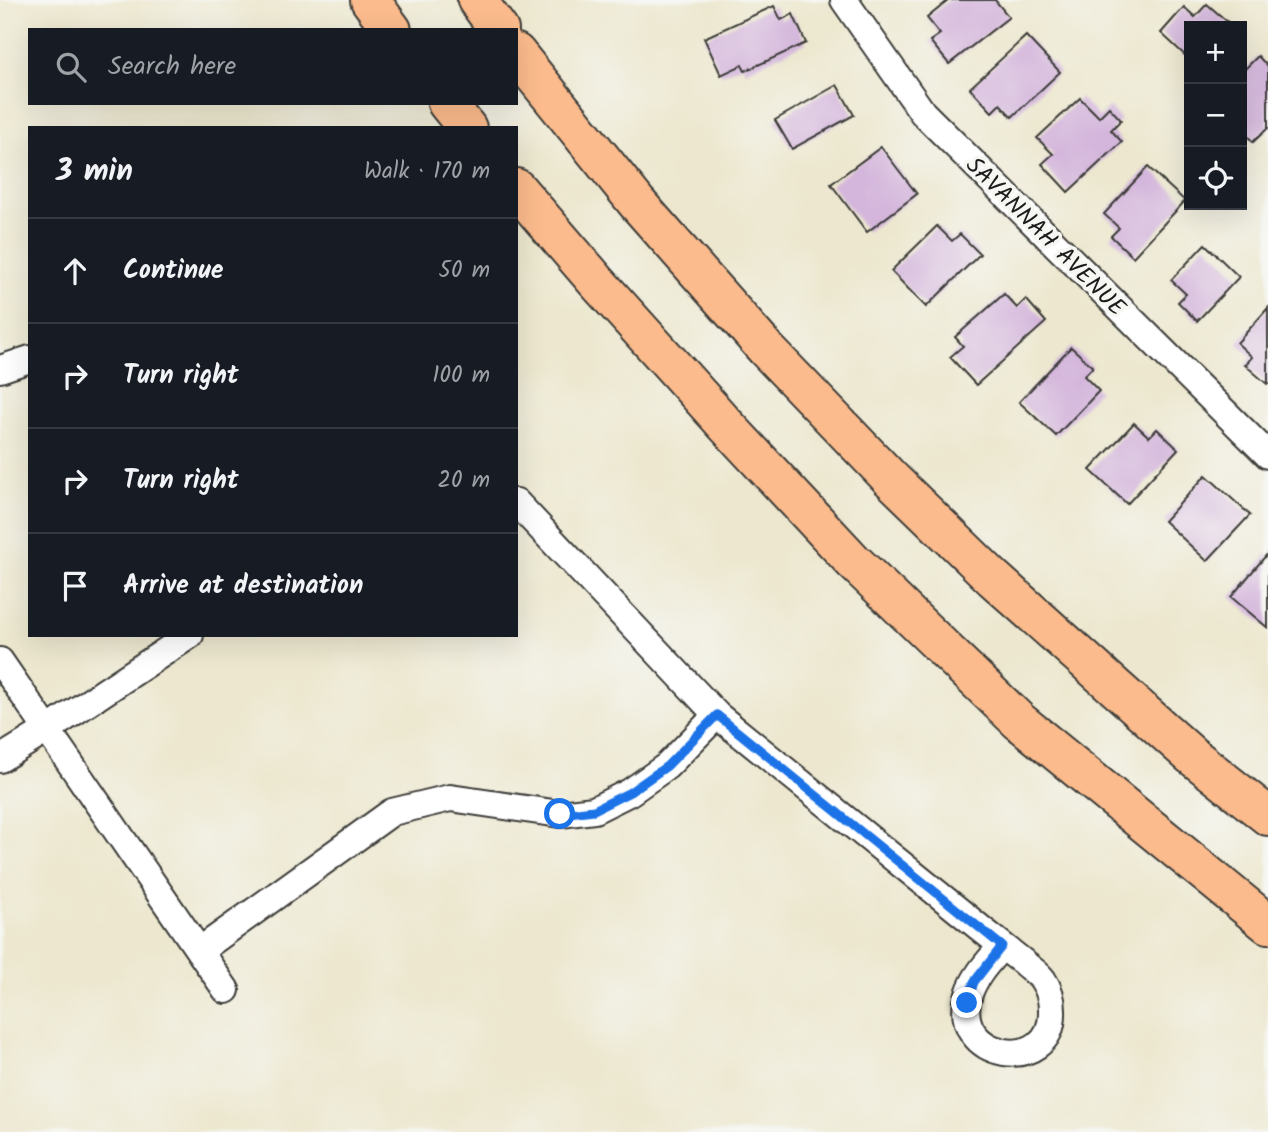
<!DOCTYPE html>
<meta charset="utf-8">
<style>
:root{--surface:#171b24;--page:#20242c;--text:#f1f3f6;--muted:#9ea1a6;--line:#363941}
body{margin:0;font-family:Kalam,sans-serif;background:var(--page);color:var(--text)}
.controls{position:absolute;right:21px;top:21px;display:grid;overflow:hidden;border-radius:0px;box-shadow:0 7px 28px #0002}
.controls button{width:63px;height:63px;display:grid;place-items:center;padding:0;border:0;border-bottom:2px solid var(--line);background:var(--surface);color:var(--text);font:35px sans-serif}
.stop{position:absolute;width:21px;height:21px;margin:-16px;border:5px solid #1a73e8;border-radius:50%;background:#fff}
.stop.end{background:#1a73e8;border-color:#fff;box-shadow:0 2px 7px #0008}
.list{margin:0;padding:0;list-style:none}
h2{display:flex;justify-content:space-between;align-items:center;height:91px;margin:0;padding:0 28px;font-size:30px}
h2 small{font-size:23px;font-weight:400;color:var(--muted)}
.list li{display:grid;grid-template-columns:46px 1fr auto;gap:21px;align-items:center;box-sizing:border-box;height:105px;padding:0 28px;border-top:2px solid var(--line)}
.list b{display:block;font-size:26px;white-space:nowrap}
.list em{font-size:23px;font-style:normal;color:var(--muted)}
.icon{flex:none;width:38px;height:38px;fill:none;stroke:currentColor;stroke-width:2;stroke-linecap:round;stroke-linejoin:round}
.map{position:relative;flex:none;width:1268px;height:1132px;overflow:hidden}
.search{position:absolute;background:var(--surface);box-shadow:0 7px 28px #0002;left:28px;top:28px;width:490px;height:77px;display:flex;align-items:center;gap:18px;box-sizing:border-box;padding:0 24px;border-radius:0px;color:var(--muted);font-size:26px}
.panel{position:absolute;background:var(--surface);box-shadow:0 7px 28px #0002;left:28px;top:126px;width:490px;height:511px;border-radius:0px}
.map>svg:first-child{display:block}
</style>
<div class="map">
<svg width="1268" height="1132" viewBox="0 0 1268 1132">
<rect width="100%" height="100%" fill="#f6f6f2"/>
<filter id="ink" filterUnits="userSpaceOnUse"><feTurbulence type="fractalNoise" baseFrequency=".0143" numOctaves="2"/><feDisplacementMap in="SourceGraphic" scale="14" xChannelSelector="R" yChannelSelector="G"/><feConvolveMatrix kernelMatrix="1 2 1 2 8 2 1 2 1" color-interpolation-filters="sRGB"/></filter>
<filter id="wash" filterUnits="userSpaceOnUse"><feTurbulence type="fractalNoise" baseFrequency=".00686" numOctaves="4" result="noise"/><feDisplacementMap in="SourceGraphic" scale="28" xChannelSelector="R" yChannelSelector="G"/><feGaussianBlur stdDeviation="1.57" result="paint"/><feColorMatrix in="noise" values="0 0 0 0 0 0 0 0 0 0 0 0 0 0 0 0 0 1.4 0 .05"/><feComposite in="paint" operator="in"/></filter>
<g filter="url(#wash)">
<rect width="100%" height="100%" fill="#ece7ce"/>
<g id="blocks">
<path fill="#d4b6dc" d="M949,0H995L1009,17L949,64L930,41L940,34L927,18Z
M1207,4L1230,24L1227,26H1189V59L1161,33L1184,7L1195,17Z
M774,6L781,20L793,14L806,43L745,71L742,65L721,75L704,38Z
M1026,36L1060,72L1012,117L1000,104L992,112L970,88Z
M1258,56L1268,67V128L1253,142L1242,130V72Z
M837,85L854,115L792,149L775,120Z
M1080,98L1099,117L1109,107L1121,120L1111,130L1122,142L1068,192L1042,164L1053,154L1037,138Z
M881,147L917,194L867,232L831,184Z
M1148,167L1185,201L1133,257L1111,236L1119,228L1104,214Z
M937,226L952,241L960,234L980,254L926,307L891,271Z
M1205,244L1239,277L1197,321L1178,302L1186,294L1171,280Z
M1004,294L1017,308L1026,299L1046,322L976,385L950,357L963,346L955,337Z
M1268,308V383L1267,384L1245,365L1252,357L1237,343Z
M1071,347L1093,367L1084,376L1099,391L1056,436L1019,402Z
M1134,423L1149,437L1157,429L1178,449L1127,504L1090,470Z
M1206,475L1250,515L1207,561L1164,521Z
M1268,553V628L1231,597Z"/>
</g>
</g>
<g filter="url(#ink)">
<use href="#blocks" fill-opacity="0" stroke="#3b3a37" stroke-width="2"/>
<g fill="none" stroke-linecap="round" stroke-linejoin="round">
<g stroke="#3b3a37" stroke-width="30">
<path id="minor" d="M844,0L923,113L1268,455
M0,369L30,359
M516,502L717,715L985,932C998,942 1010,952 1023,962C1029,968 1038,973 1043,980C1049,989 1052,999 1052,1010C1055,1077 948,1060 969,994C975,975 990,960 1002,946
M0,661L226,990
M0,759L47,730L190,635
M199,951L392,812L450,798L560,814L594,810L630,792L667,766L717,715"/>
</g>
<g stroke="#3b3a37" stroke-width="42">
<path id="highway" d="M370,0L392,30
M477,0L499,30
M516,53L637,203L766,349L891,479L993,578L1191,755L1268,816
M447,103L467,128
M516,188L597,282L725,424L853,561L1019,721L1268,924"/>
</g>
<use href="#minor" stroke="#fff" stroke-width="26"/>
<use href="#highway" stroke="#fbbb8c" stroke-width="38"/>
</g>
</g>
<g fill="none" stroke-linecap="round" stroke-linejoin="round" filter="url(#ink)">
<path stroke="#1a73e8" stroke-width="9" d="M560,814L594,810L630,792L667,766L717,715L1002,946L974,982L967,1003"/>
</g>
<g text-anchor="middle" stroke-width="7" stroke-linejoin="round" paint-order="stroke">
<g font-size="24" fill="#1c1c1c" stroke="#f6f6f2">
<text transform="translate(1046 236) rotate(45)" y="8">SAVANNAH AVENUE</text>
</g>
</g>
</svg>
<div class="controls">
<button>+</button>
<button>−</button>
<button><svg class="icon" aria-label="locate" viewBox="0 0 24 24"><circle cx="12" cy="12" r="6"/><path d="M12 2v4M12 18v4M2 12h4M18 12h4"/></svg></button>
</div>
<div class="stop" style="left:560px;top:814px"></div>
<div class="stop end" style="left:967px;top:1003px"></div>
<div class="search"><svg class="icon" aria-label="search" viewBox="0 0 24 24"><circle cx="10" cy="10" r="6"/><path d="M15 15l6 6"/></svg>Search here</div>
<section class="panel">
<h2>3 min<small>Walk · 170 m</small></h2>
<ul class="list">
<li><svg class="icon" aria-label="ahead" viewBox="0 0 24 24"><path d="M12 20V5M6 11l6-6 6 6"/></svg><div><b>Continue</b></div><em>50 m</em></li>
<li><svg class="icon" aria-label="right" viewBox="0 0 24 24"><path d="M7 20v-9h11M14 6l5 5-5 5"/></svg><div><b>Turn right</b></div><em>100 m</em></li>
<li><svg class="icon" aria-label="right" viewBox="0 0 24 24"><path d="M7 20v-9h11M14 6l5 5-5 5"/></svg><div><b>Turn right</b></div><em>20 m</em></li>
<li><svg class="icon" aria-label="arrive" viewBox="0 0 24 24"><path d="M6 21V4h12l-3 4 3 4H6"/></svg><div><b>Arrive at destination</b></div></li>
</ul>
</section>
</div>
